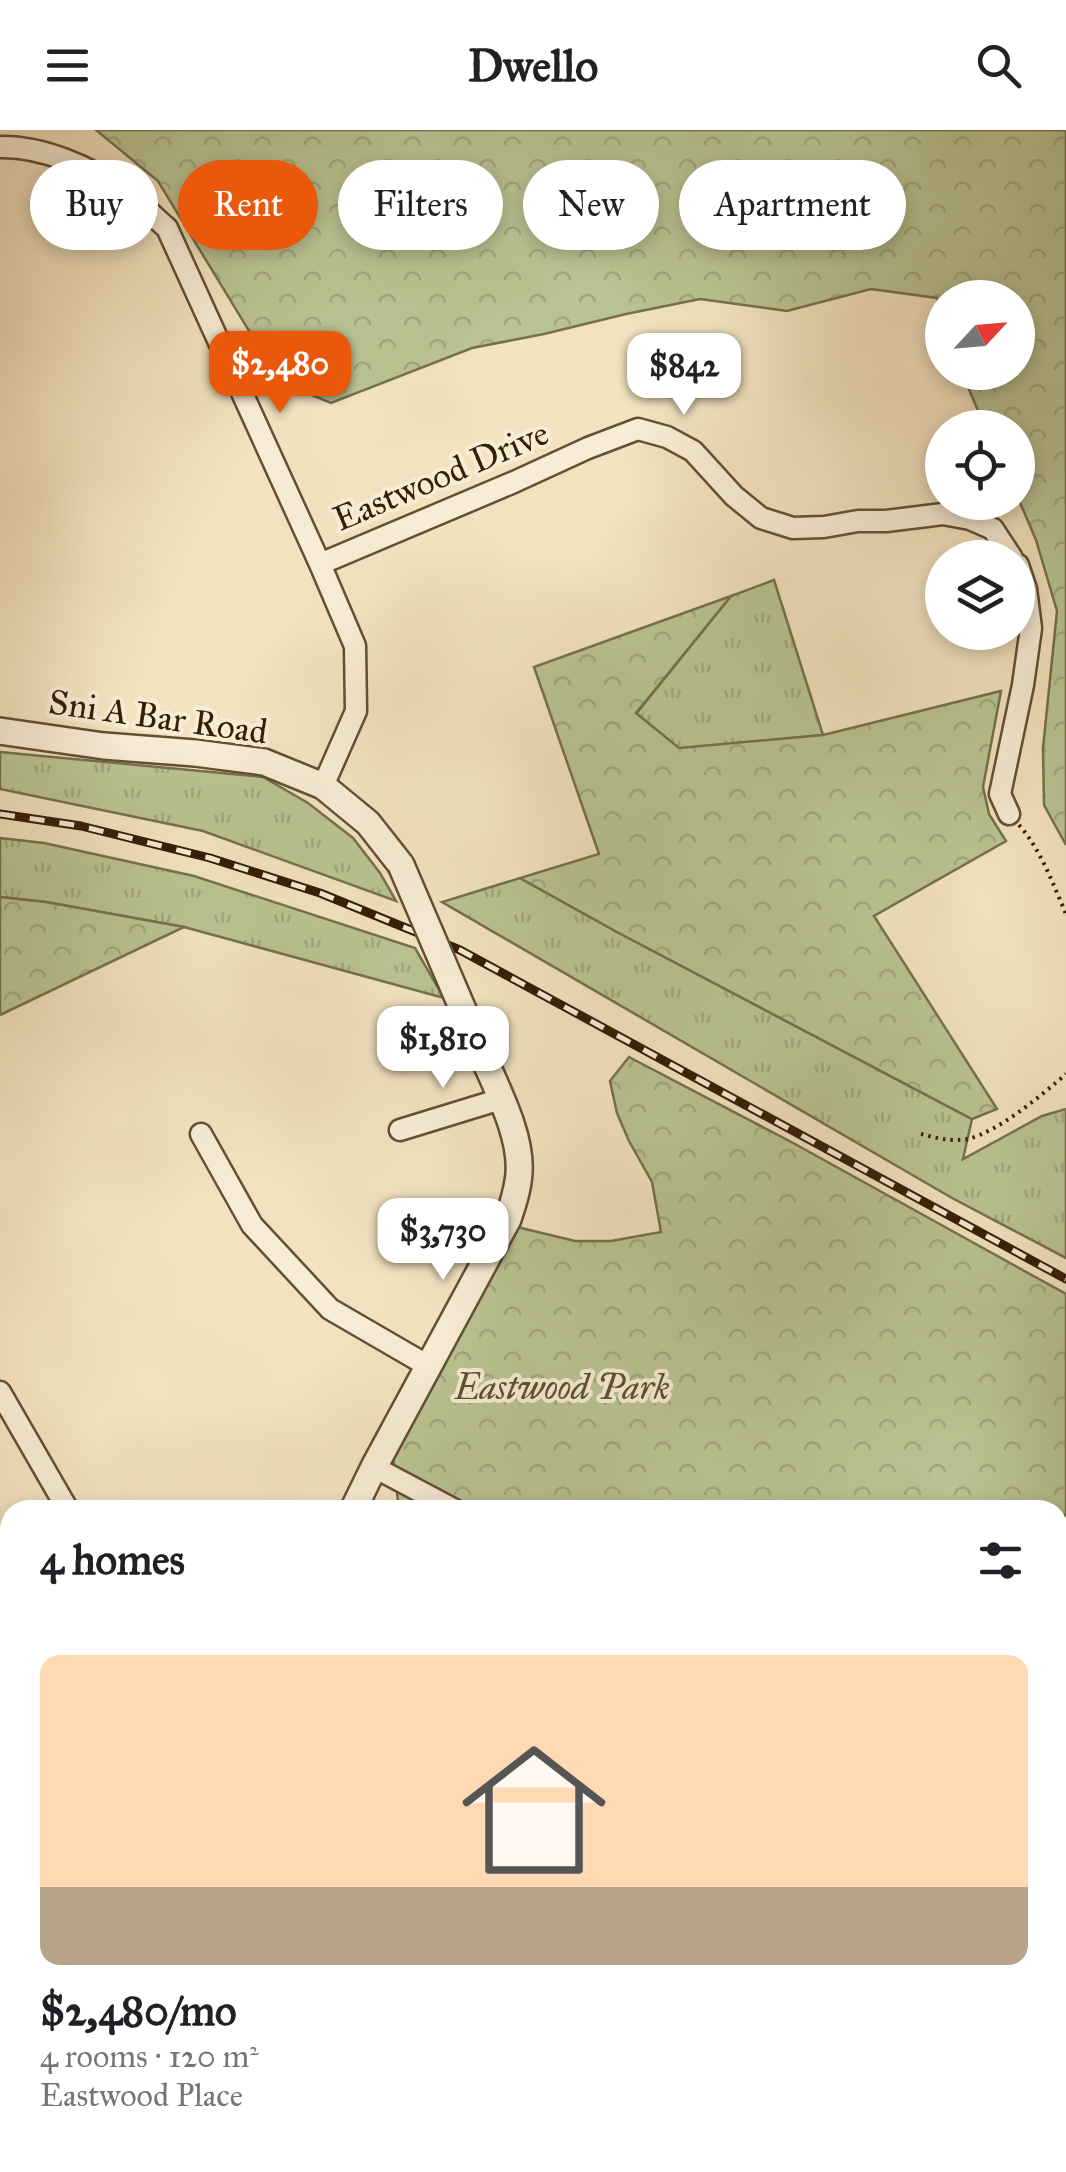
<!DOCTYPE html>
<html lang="en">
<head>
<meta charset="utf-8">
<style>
	body { margin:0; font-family:"IM FELL Great Primer",serif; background:#f2f2f2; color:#202124; height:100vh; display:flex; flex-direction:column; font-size:38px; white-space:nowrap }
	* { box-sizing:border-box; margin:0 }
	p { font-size:32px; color:#757577 }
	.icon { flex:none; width:55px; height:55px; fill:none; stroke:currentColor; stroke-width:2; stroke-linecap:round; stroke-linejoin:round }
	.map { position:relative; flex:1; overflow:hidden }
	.details { position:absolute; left:0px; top:1370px; width:1068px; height:672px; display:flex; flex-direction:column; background:#fff; border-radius:30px 30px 0 0; box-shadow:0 5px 15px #0003 }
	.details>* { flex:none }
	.guide { position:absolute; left:30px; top:30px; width:1008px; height:90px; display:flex; gap:20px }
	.needle { width:65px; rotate:64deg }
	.controls { position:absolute; left:925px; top:150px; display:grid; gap:20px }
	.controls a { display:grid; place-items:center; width:110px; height:110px; border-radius:50%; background:#fff; box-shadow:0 5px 15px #0003; font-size:50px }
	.price { position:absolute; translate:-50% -85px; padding:0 22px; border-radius:20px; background:#fff; color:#222; font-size:32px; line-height:65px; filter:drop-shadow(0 2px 5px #0008) }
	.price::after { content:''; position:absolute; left:50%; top:60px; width:30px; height:22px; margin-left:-15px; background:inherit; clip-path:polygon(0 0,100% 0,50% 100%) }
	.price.current { background:#ea580c; color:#fff }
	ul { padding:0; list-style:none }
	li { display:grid; align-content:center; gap:20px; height:530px; padding:0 40px }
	li span { display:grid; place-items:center; height:310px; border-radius:20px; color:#555 }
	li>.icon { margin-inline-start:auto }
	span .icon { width:180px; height:180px; fill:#fffc; stroke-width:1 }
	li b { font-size:42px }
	h2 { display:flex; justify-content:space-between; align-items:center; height:120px; padding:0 40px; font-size:42px }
	.tag { padding:0 35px; border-radius:45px; background:#fff; box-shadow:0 5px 15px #0003; font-size:35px; line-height:90px }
	.tag.current { background:#ea580c; color:#fff }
	header { display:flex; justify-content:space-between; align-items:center; height:130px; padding:0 40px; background:#fff; font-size:45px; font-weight:800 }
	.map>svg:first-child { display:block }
	.grass { fill:url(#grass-tufts); stroke:#76704c; stroke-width:2.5 }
	.forest { fill:url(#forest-crowns); stroke:#76704c; stroke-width:2.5 }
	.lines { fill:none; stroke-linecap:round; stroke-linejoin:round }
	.minor-casing { stroke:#644f33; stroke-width:25 }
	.tertiary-casing { stroke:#644f33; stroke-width:30 }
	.path { stroke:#341e04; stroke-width:4; stroke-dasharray:2.5 5; stroke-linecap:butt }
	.minor { stroke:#f7ecd5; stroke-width:20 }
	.tertiary { stroke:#f7ecd5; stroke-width:25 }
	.rail-casing { stroke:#341e04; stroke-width:9 }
	.rail { stroke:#f7ecd5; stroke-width:5; stroke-dasharray:15; stroke-linecap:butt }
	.tertiary-bridge-casing { stroke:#644f33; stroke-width:30; stroke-linecap:butt }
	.tertiary-bridge { stroke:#f7ecd5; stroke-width:25 }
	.labels { text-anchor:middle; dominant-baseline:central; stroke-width:8; stroke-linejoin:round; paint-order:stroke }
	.street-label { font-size:35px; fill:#341e04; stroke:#f7ecd5 }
	.park-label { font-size:35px; font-style:italic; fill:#5c502f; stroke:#f7ecd5 }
</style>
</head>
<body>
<header><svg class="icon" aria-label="menu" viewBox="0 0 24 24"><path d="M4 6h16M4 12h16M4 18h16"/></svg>Dwello<svg class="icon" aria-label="search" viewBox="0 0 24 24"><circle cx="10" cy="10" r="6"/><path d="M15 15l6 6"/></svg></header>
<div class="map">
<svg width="1066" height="2042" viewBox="0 0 1066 2042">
	<defs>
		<pattern id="grass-tufts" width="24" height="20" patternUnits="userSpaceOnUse" patternTransform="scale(2.5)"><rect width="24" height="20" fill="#b9c393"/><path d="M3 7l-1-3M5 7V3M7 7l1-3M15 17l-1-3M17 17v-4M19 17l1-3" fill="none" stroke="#a0a77d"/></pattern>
		<pattern id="forest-crowns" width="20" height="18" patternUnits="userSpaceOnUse" patternTransform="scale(2.5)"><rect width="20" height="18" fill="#b9c393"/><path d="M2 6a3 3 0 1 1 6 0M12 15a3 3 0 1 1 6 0" fill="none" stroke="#a0a77d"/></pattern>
	</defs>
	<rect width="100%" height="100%" fill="#f2e2bf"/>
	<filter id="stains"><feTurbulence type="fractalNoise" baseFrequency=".002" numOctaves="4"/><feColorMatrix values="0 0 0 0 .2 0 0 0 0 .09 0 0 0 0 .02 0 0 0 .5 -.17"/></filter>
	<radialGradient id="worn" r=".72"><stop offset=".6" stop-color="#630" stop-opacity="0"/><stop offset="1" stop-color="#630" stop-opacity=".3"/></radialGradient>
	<path class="grass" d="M774 450 823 605 679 619 636 584 731 466Z
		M0 622 263 647 308 673 353 708 380 743 396 771 203 701 0 659Z
		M0 708 44 713 194 746 415 818 444 868 184 797 46 772 0 767Z
		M520 748 617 802 972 989 963 1029 1042 986 1066 979V1128L952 1068 442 772Z"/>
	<path class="forest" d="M96 0H1066V715L1044 675 1043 618 1057 481 1036 410 1018 368V298L985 297 962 243 1018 242V168H942V184L937 168 871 159 787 181 700 169 626 184 544 204 472 218 331 273 280 252 158 51Z
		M731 466 636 583 679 618 823 605 1001 561 983 657 989 684 1006 711 874 786 997 979 972 989 617 802 520 748 599 724 534 537Z
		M0 767 46 772 184 797 0 885Z
		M629 927 795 1014 1066 1164V1384L1058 1393V1380H399L393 1326 517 1097 575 1111H611L661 1102 652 1052 629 1011 617 983 610 951Z
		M1066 1626V2042H884L881 2033 1058 2032V1629Z
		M721 2033H845L851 2042H714Z"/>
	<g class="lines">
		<defs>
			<path id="minor" d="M0 17C42 16 91 37 125 62 140 72 153 86 167 98L320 434 355 516 356 581 323 656
				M320 434 514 352 588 318 638 299 667 307 693 321 734 366 761 388 793 398 824 397 858 391H886L943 384 970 389 993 399 1012 428
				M1009 684 1000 664 1023 555 1031 498 1026 459 1018 435
				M400 1000 501 969
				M201 1004 252 1095 330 1179 430 1237
				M0 1262 68 1380
				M374 1337 455 1380
				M1058 1506 1066 1503
				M0 1539 10 1531
				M0 1871 10 1874"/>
			<path id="tertiary" d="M0 601 104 616 195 623 264 632 323 656 368 693 401 735
				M353 1380 374 1337 508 1089C513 1074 518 1059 519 1043 522 1003 494 954 479 917
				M520 2032 526 2042"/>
		</defs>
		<use href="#minor" class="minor-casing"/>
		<use href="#tertiary" class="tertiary-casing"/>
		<path class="path" d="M1019 695C1041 720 1053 754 1066 784
			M921 1004C936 1008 951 1012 967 1009 997 1003 1043 964 1066 944"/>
		<use href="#minor" class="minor"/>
		<use href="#tertiary" class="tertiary"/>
		<defs>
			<path id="rail" d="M0 684 81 696 210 728 320 763 460 820 1066 1149"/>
		</defs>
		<use href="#rail" class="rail-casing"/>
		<use href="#rail" class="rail"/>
		<defs>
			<path id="tertiary-bridge" d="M401 735 479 917"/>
		</defs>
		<use href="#tertiary-bridge" class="tertiary-bridge-casing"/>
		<use href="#tertiary-bridge" class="tertiary-bridge"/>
	</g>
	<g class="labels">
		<g class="street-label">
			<text transform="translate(441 346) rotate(-23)">Eastwood Drive</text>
			<text transform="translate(158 587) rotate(8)">Sni A Bar Road</text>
		</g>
		<g class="park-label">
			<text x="562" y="1257">Eastwood Park</text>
		</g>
	</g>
	<rect width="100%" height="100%" filter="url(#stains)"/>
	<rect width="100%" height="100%" fill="url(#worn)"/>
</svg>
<div class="controls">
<a><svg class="needle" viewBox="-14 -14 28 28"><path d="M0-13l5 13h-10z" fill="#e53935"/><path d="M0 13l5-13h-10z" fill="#757577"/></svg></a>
<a><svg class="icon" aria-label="locate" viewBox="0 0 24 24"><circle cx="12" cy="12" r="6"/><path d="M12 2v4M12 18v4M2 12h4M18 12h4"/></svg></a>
<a><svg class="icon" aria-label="layers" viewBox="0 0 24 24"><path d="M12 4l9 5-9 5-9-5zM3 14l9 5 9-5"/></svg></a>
</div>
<b class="price current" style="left:280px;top:286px">$2,480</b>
<b class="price" style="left:684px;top:288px">$842</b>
<b class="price" style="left:443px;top:961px">$1,810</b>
<b class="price" style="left:443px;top:1153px">$3,730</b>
<div class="guide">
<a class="tag">Buy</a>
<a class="tag current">Rent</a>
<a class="tag">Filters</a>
<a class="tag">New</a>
<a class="tag">Apartment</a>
</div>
<section class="details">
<h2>4 homes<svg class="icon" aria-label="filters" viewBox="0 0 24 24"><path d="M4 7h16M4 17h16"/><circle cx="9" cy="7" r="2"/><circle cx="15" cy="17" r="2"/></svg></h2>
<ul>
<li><span style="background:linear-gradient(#ffd9b3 75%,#b9a48a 0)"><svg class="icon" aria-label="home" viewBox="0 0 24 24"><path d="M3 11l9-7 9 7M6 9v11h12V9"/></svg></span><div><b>$2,480/mo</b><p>4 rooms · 120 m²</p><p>Eastwood Place</p></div></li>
</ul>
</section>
</div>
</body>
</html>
